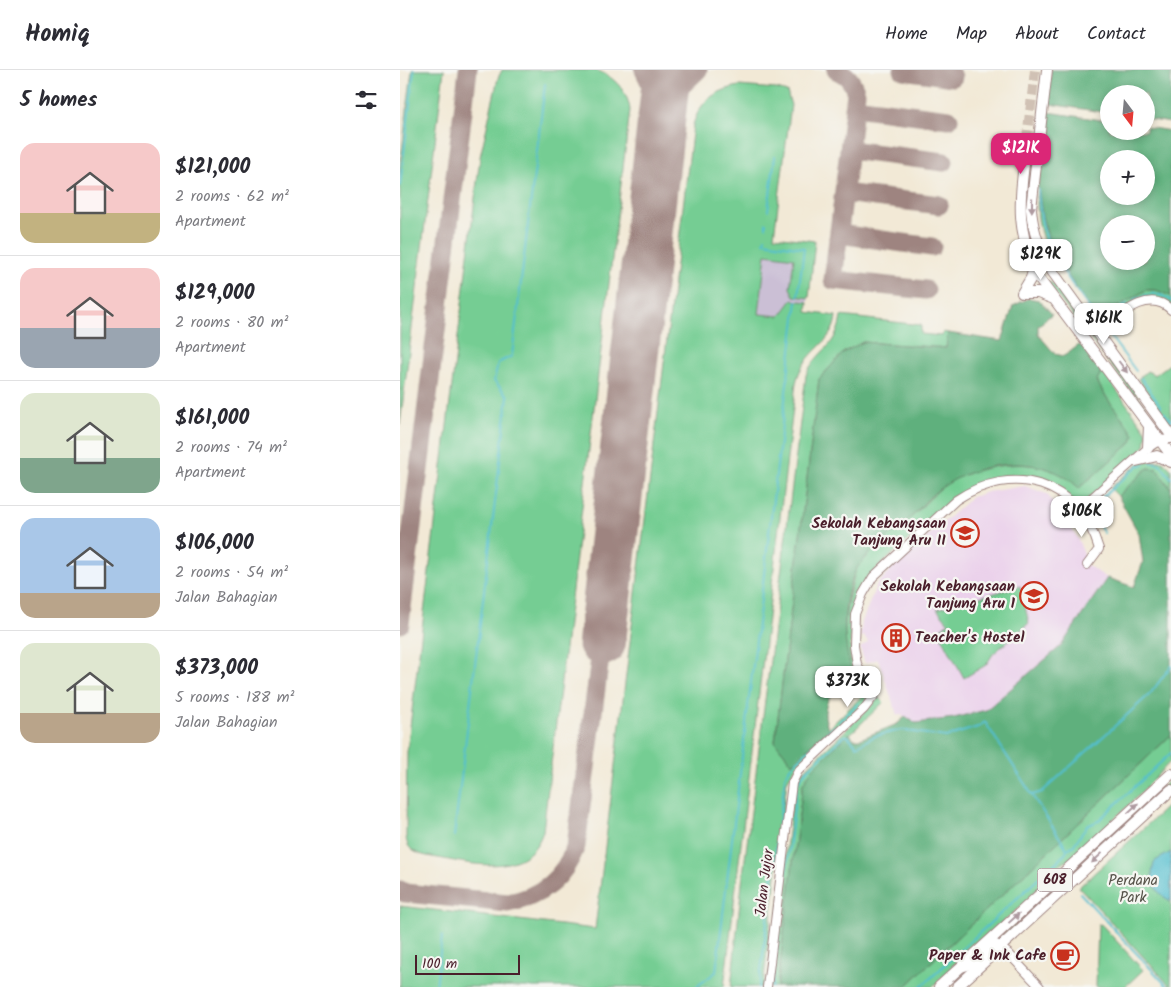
<!DOCTYPE html>
<html lang="en">
<head>
<meta charset="utf-8">
<style>
	body { margin:0; font-family:Kalam,sans-serif; background:#f7f7f7; color:#2b2b33; height:100vh; display:flex; flex-direction:column; font-size:19px; white-space:nowrap }
	* { box-sizing:border-box; margin:0 }
	p { font-size:16px; color:#7c7c81 }
	.icon { flex:none; width:28px; height:28px; fill:none; stroke:currentColor; stroke-width:2; stroke-linecap:round; stroke-linejoin:round }
	.map { position:relative; flex:1; overflow:hidden }
	.panel { display:flex; flex-direction:column; background:#fff; width:400px }
	.panel>* { flex:none }
	.needle { width:32px; rotate:164deg }
	.tools { position:absolute; left:700px; top:15px; display:grid; gap:10px }
	.tools a { display:grid; place-items:center; width:55px; height:55px; border-radius:50%; background:#fff; box-shadow:0 2px 8px #0003; font-size:25px }
	.scale { position:absolute; left:15px; bottom:12px; width:105px; box-sizing:border-box; padding-left:5px; border:2px solid #4a1f2b; border-top:0; font-size:14px; line-height:18px; white-space:nowrap; color:#4a1f2b; -webkit-text-stroke:4px #f6f6f2; paint-order:stroke }
	.price { position:absolute; translate:-50% -42px; padding:0 11px; border-radius:10px; background:#fff; color:#222; font-size:16px; line-height:32px; filter:drop-shadow(0 1px 2px #0008) }
	.price::after { content:''; position:absolute; left:50%; top:30px; width:15px; height:11px; margin-left:-8px; background:inherit; clip-path:polygon(0 0,100% 0,50% 100%) }
	.price.current { background:#db2777; color:#fff }
	ul { padding:0; list-style:none }
	li { display:flex; align-items:center; gap:15px; height:125px; padding:0 20px }
	li+li { border-top:1px solid #e1e1e2 }
	li span { display:grid; place-items:center; flex:none; width:140px; height:100px; border-radius:15px; color:#555 }
	li>.icon { margin-inline-start:auto }
	span .icon { width:60px; height:60px; fill:#fffc; stroke-width:1 }
	li b { font-size:21px }
	h2 { display:flex; justify-content:space-between; align-items:center; height:60px; padding:0 20px; font-size:21px }
	header { display:flex; align-items:center; gap:30px; box-sizing:border-box; height:70px; padding:0 25px; background:#fff; border-bottom:1px solid #e1e1e2 }
	header strong { font-size:24px }
	nav { display:flex; gap:28px; margin-inline-start:auto; font-size:18px }
	main { display:flex; flex:1; min-height:0 }
	.map>svg:first-child { display:block }
	.built { fill:#ebd1eb }
	.industrial { fill:#cbbfd5 }
	.green { fill:#74cd93; stroke:#5f765f }
	.forest { fill:#5fb07d; stroke:#546854; fill-rule:evenodd }
	.water { fill:#54bfcf; stroke:#4f6f7d }
	.lines { fill:none; stroke-linecap:round; stroke-linejoin:round }
	.stream { stroke:#54bfcf; stroke-width:2 }
	.taxiway { stroke:#9e8480; stroke-width:19 }
	.runway { stroke:#9e8480; stroke-width:48 }
	.major-tunnel { stroke:#d0c1b4; stroke-width:10; stroke-dasharray:10 5; stroke-linecap:butt }
	.minor-casing { stroke:#9e8480; stroke-width:10 }
	.major-casing { stroke:#9e8480; stroke-width:12 }
	.minor { stroke:#fff; stroke-width:8 }
	.major { stroke:#fff; stroke-width:10 }
	.oneway { fill:#ae9aa0 }
	.labels { text-anchor:middle; dominant-baseline:central; stroke-width:4.5; stroke-linejoin:round; paint-order:stroke }
	.shield { fill:#f6f6f2; stroke:#7e6067; stroke-width:1 }
	.shield-label { font-size:14px; font-weight:bold; fill:#4a1f2b }
	.poi-label { font-size:15px; font-weight:bold; fill:#4a1f2b; stroke:#f6f6f2; text-anchor:end }
	.park-label { font-size:15px; fill:#57534a; stroke:#f6f6f2 }
	.street-label { font-size:15px; fill:#4a1f2b; stroke:#f6f6f2 }
</style>
</head>
<body>
<header>
<strong>Homiq</strong>
<nav><a>Home</a><a>Map</a><a>About</a><a>Contact</a></nav>
</header>
<main>
<section class="panel">
<h2>5 homes<svg class="icon" aria-label="filters" viewBox="0 0 24 24"><path d="M4 7h16M4 17h16"/><circle cx="9" cy="7" r="2"/><circle cx="15" cy="17" r="2"/></svg></h2>
<ul>
<li><span style="background:linear-gradient(#f6c9c9 70%,#c2b280 0)"><svg class="icon" aria-label="home" viewBox="0 0 24 24"><path d="M3 11l9-7 9 7M6 9v11h12V9"/></svg></span><div><b>$121,000</b><p>2 rooms · 62 m²</p><p>Apartment</p></div></li>
<li><span style="background:linear-gradient(#f6c9c9 60%,#9aa5b1 0)"><svg class="icon" aria-label="home" viewBox="0 0 24 24"><path d="M3 11l9-7 9 7M6 9v11h12V9"/></svg></span><div><b>$129,000</b><p>2 rooms · 80 m²</p><p>Apartment</p></div></li>
<li><span style="background:linear-gradient(#dfe7d0 65%,#7fa58c 0)"><svg class="icon" aria-label="home" viewBox="0 0 24 24"><path d="M3 11l9-7 9 7M6 9v11h12V9"/></svg></span><div><b>$161,000</b><p>2 rooms · 74 m²</p><p>Apartment</p></div></li>
<li><span style="background:linear-gradient(#a9c7e8 75%,#b9a48a 0)"><svg class="icon" aria-label="home" viewBox="0 0 24 24"><path d="M3 11l9-7 9 7M6 9v11h12V9"/></svg></span><div><b>$106,000</b><p>2 rooms · 54 m²</p><p>Jalan Bahagian</p></div></li>
<li><span style="background:linear-gradient(#dfe7d0 70%,#b9a48a 0)"><svg class="icon" aria-label="home" viewBox="0 0 24 24"><path d="M3 11l9-7 9 7M6 9v11h12V9"/></svg></span><div><b>$373,000</b><p>5 rooms · 188 m²</p><p>Jalan Bahagian</p></div></li>
</ul>
</section>
<div class="map">
<svg width="771" height="917" viewBox="0 0 771 917">
	<rect width="100%" height="100%" fill="#f6f6f2"/>
	<filter id="ink" filterUnits="userSpaceOnUse"><feTurbulence type="fractalNoise" baseFrequency=".02" numOctaves="2"/><feDisplacementMap in="SourceGraphic" scale="10" xChannelSelector="R" yChannelSelector="G"/><feConvolveMatrix kernelMatrix="1 2 1 2 8 2 1 2 1" color-interpolation-filters="sRGB"/></filter>
	<filter id="wash" filterUnits="userSpaceOnUse"><feTurbulence type="fractalNoise" baseFrequency=".0096" numOctaves="4" result="noise"/><feDisplacementMap in="SourceGraphic" scale="20" xChannelSelector="R" yChannelSelector="G"/><feGaussianBlur stdDeviation="1.12" result="paint"/><feColorMatrix in="noise" values="0 0 0 0 0 0 0 0 0 0 0 0 0 0 0 0 0 1.4 0 .05"/><feComposite in="paint" operator="in"/></filter>
	<g filter="url(#wash)">
		<rect width="100%" height="100%" fill="#f2e9d6"/>
		<path class="built" d="M625 416 647 424 677 467 686 489 684 493 707 508 661 576 586 640 554 648 516 653 501 644 497 645 478 589 465 593 460 578 468 572 464 566 460 568 462 552 476 516 492 498 572 427 587 422Z"/>
		<path class="industrial" d="M366 184 394 187 390 218 394 226 409 228 408 232 392 230 380 246 359 244Z"/>
		<path class="green" d="M12 0H44L0 355V97Z
			M102 0H195C213 5 228 21 230 40L143 761C130 805 79 796 44 789 34 787 18 786 11 779 7 775 6 770 6 765L7 681 80 87 98 8Z
			M339 16 377 19 387 22 391 35 374 166 415 171 409 228 394 226 390 218 394 188 366 184 359 244 380 246 392 230 408 232 407 242 436 246C434 275 403 280 396 313L324 917H0V836L195 859 293 55C300 31 314 21 339 16Z
			M638 114 645 159 664 199 657 197C639 170 635 146 638 114Z
			M646 211 654 214 731 316 763 363Z
			M746 220H756L771 226V237C747 217 723 241 702 254L697 249Z
			M441 246 521 255V264L542 266 543 262 548 263 546 278 463 272 444 282 419 309 375 672 392 693 463 625C463 614 456 612 452 603 441 577 444 543 451 517 453 511 454 503 457 498 464 487 498 459 509 449 521 439 530 427 542 417 571 395 637 384 668 408 672 411 675 415 679 418L732 372 734 365C724 348 703 327 697 310L702 300 747 362 745 376 684 432H675C636 399 595 400 553 428L467 508 456 529 450 559 451 588 454 600 465 614 466 631 395 699 387 711 363 917H331L342 813 406 305C417 279 437 279 441 246Z
			M771 293V357L738 309 747 301 755 305Z
			M741 391H763L771 399V419L757 399 748 398 718 426 710 418Z
			M620 516 629 553 593 584 586 595 564 608 538 560 549 553 537 539Z
			M478 626 484 632 411 701 403 714 377 917H369L394 714 398 706 474 633Z
			M771 665V691L728 736 674 786 656 798 624 833 532 917H505Z
			M771 709V715L601 872 598 869Z
			M771 733V917L679 817Z
			M701 854 743 900 725 917H696L698 855Z"/>
		<path class="forest" d="M651 0H771V53L746 49V24H709V43L649 34 647 33Z
			M648 42 709 51V61H746V57L771 61V226L756 220H746L697 249 669 207 650 174 642 146 638 114ZM709 89H746V126H709ZM709 154H746V191H709Z
			M629 228 639 230 652 244 638 256V264L655 284 664 286 679 275 685 277 702 300 697 310C702 326 724 348 734 365L732 372 679 418C644 383 583 390 544 416 529 425 519 441 506 452 495 461 461 489 456 500 441 531 442 572 453 605 434 615 417 637 429 659L392 693 375 672 419 309 444 282 463 272 546 278 548 263 602 271 613 236Z
			M748 398 757 399 771 419V665L505 917H377L403 714 411 701 449 663 454 669H460L497 654 505 647 516 653 554 648 586 640 661 576 707 508 734 517 743 492 739 464 718 426Z"/>
		<path class="water" d="M771 782V831C754 823 748 808 755 791Z"/>
		<g class="lines">
			<path class="stream" d="M0 116 14 0
				M638 119C639 133 640 148 644 161 655 195 680 225 700 253L727 234
				M368 140 375 86
				M366 157V153
				M365 168 364 172 404 178 398 226
				M734 230C747 223 758 221 771 231
				M707 262 736 301
				M741 308 761 337
				M764 342 771 351
				M751 392 760 394 771 408
				M693 447 688 441 689 439 740 394 742 396 745 393
				M697 452 704 463
				M439 652 459 633
				M54 766 108 326 94 311 98 293 112 286 145 14
				M667 779 673 776 687 756 698 751 771 683
				M680 823 768 917
				M36 917 42 866
				M296 917 316 902 397 231
				M359 917 385 707 390 698 435 656
				M372 917 397 714 405 702 444 666H448L457 676 475 666 501 660 546 667 578 657 585 652 632 725 642 722 750 624 771 596
				M521 917 665 784 667 779 632 725"/>
			<path class="taxiway" d="M244 0 260 33 261 48
				M436 0C448 5 452 11 456 23L433 210 526 220
				M503 0 553 7
				M454 37 549 49
				M261 48 274 23 298 0
				M449 80 544 92
				M444 123 539 135
				M439 164 532 177
				M0 554 68 0
				M0 820 5 823 108 833C141 827 164 808 176 776L202 572"/>
			<path class="runway" d="M202 572 267 0"/>
		</g>
	</g>
	<g filter="url(#ink)">
		<g class="lines">
			<path class="major-tunnel" d="M625 85 635 0"/>
			<defs>
				<path id="minor" d="M697 262C717 248 748 216 771 240
					M678 440 748 378 760 370 771 369
					M561 898 571 895 596 874 609 884 640 917
					M367 917 392 713 398 701 464 639 474 626 457 594 454 575 455 544 463 524 473 507 556 430C613 392 679 411 699 479L687 495"/>
				<path id="major" d="M647 0 631 139C633 163 640 180 652 201L771 365
					M625 85C619 136 616 161 639 209L771 385
					M622 223H638L654 229
					M622 223 631 208 634 197
					M748 378 749 356
					M736 391 757 386 771 392
					M539 917 771 704
					M557 917 771 720"/>
			</defs>
			<use href="#minor" class="minor-casing"/>
			<use href="#major" class="major-casing"/>
			<use href="#minor" class="minor"/>
			<use href="#major" class="major"/>
		</g>
		<defs><path id="oneway-solid" d="M-6-.8H1V-3.2L6.5 0L1 3.2V.8H-6Z" transform="scale(1.25)"/></defs>
		<g class="oneway">
			<use href="#oneway-solid" transform="translate(632 135) rotate(91)"/>
			<use href="#oneway-solid" transform="translate(723 297) rotate(53)"/>
			<use href="#oneway-solid" transform="translate(733 738) rotate(-43)"/>
			<use href="#oneway-solid" transform="translate(697 788) rotate(137)"/>
			<use href="#oneway-solid" transform="translate(614 848) rotate(-43)"/>
		</g>
	</g>
	<defs>
		<symbol id="school-ring" viewBox="-11 -11 22 22"><circle r="9.5" fill="#f6f6f2" stroke="#c8321e" stroke-width="1.5"/><path d="M0-5L7-2L0 1L-7-2ZM-4 1L0 2.5L4 1V4Q0 6-4 4Z" fill="#c8321e"/></symbol>
		<symbol id="building-ring" viewBox="-11 -11 22 22"><circle r="9.5" fill="#f6f6f2" stroke="#c8321e" stroke-width="1.5"/><path d="M-4-6H4V6H1V3H-1V6H-4ZM-2.5-4.3h1.7v1.8h-1.7ZM.8-4.3h1.7v1.8H.8ZM-2.5-1h1.7V.8h-1.7ZM.8-1h1.7V.8H.8Z" fill="#c8321e"/></symbol>
		<symbol id="cafe-ring" viewBox="-11 -11 22 22"><circle r="9.5" fill="#f6f6f2" stroke="#c8321e" stroke-width="1.5"/><path d="M-5.5-4.5H6V0H3Q3 3.5 0 3.5H-2.5Q-5.5 3.5-5.5 0ZM3-3.2v2h1.7v-2ZM-6 4.5H4V6H-6Z" fill="#c8321e"/></symbol>
	</defs>
	<g fill-rule="evenodd">
		<use href="#school-ring" x="549" y="447" width="32" height="32"/>
		<use href="#school-ring" x="618" y="510" width="32" height="32"/>
		<use href="#building-ring" x="480" y="552" width="32" height="32"/>
		<use href="#cafe-ring" x="649" y="870" width="32" height="32"/>
	</g>
	<g class="labels">
		<rect class="shield" x="637.5" y="798.5" width="35" height="23" rx="4"/>
		<g class="shield-label">
			<text x="655" y="810">608</text>
		</g>
		<g class="poi-label">
			<text x="546" y="454">Sekolah Kebangsaan<tspan x="546" dy="17">Tanjung Aru II</tspan></text>
			<text x="615" y="517">Sekolah Kebangsaan<tspan x="615" dy="17">Tanjung Aru 1</tspan></text>
			<text x="515" y="568" text-anchor="start">Teacher's Hostel</text>
			<text x="646" y="886">Paper &amp; Ink Cafe</text>
		</g>
		<g class="park-label">
			<text x="733" y="811">Perdana<tspan x="733" dy="17">Park</tspan></text>
		</g>
		<g class="street-label">
			<text transform="translate(365 813) rotate(-83)">Jalan Jujor</text>
		</g>
	</g>
</svg>
<div class="tools">
<a><svg class="needle" viewBox="-14 -14 28 28"><path d="M0-13l5 13h-10z" fill="#e53935"/><path d="M0 13l5-13h-10z" fill="#7c7c81"/></svg></a>
<a>+</a>
<a>−</a>
</div>
<div class="scale">100 m</div>
<b class="price current" style="left:621px;top:105px">$121K</b>
<b class="price" style="left:641px;top:211px">$129K</b>
<b class="price" style="left:704px;top:275px">$161K</b>
<b class="price" style="left:682px;top:468px">$106K</b>
<b class="price" style="left:448px;top:638px">$373K</b>
</div>
</main>
</body>
</html>
